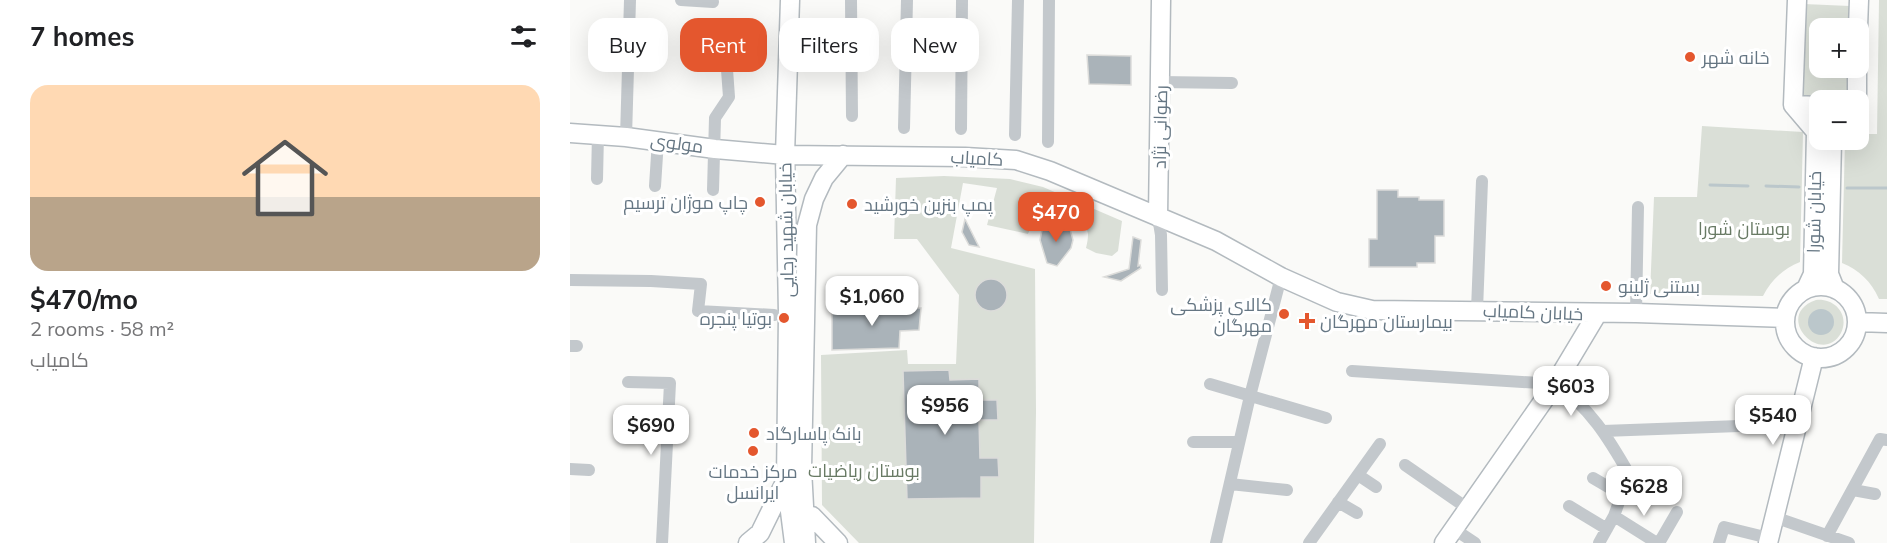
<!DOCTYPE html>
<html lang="en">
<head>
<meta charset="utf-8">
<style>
	body { margin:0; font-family:Mulish,Cairo,sans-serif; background:#f6f6f6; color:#202124; height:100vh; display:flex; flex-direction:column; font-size:22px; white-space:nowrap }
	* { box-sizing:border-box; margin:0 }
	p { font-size:20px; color:#757577 }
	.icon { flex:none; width:33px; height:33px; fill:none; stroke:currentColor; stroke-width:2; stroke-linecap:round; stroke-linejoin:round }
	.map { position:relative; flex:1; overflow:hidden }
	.panel { display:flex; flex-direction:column; background:#fff; width:570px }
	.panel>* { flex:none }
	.hud { position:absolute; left:18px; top:18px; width:570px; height:54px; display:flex; gap:12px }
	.buttons { position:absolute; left:1239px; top:18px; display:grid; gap:12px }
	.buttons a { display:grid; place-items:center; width:60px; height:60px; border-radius:12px; background:#fff; box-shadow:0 6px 24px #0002; font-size:30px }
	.price { position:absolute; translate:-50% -51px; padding:0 14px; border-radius:12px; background:#fff; color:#222; font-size:20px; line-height:39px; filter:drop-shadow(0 2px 3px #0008) }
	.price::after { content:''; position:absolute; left:50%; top:36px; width:18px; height:14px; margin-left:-9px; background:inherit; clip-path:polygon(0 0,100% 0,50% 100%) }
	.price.current { background:#e4572e; color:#fff }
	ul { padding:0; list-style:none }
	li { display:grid; align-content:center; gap:12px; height:318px; padding:0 30px }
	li+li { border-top:2px solid #e0e0e0 }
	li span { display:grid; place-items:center; height:186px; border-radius:18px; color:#555 }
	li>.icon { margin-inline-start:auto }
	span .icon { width:108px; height:108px; fill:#fffc; stroke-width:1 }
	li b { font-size:26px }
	h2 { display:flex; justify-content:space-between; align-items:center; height:72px; padding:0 30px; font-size:26px }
	.chip { padding:0 21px; border-radius:18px; background:#fff; box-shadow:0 6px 24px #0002; font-size:21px; line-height:54px }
	.chip.current { background:#e4572e; color:#fff }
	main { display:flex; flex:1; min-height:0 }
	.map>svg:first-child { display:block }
	.green { fill:#dadfd7; fill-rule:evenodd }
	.water { fill:#bbc7cb }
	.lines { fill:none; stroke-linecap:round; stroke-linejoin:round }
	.stream { stroke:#bbc7cb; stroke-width:3 }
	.building { fill:#aab3b9; stroke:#dcdcda; stroke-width:1.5 }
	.secondary-casing { stroke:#b3babf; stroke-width:21 }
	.street { stroke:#c3c8cc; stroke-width:12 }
	.secondary { stroke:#fff; stroke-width:18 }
	.poi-dot { fill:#e4572e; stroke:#fff; stroke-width:2 }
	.labels { text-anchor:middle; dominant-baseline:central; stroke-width:6; stroke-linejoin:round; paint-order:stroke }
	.poi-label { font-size:18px; fill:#657683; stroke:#fff; text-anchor:start }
	.street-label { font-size:18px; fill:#657683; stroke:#fff }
	.park-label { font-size:18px; fill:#687a64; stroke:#fff }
</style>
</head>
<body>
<main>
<section class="panel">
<h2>7 homes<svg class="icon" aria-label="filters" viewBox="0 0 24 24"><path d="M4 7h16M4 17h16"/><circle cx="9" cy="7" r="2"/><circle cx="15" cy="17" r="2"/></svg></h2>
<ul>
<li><span style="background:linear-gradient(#ffd9b3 60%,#b9a48a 0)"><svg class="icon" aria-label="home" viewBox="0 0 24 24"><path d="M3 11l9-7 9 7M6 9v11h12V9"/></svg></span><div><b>$470/mo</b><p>2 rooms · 58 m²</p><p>کامیاب</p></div></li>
</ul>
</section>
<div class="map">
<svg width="1317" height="543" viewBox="0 0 1317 543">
	<rect width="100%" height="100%" fill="#fafaf8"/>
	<path class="green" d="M1309 0H1317V299H1309C1301 281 1289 270 1272 263L1275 140H1288L1289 134H1307Z
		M1234 4 1280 6V28H1250L1249 42 1248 43 1250 68H1279L1278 98 1232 97Z
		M1132 126 1233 132 1230 262C1213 269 1201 280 1193 296L1080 294 1084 197H1127Z
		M374 176 440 179 473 187 552 221 548 251 542 256 526 253 516 248C517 244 518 239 518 234 515 212 488 202 470 215 464 219 461 227 458 234L417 225 427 188 393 183 381 248 465 269 466 412 464 543H289L252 505 251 355 337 350 338 364H386L389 295 347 239H324L326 178ZM379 370 380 380 408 379 409 400 427 420H409L410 458H428L429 477H411V497L337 499 333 371Z
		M1246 300C1264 298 1280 314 1271 333 1251 368 1202 315 1246 300Z"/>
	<path class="water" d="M1238 322a13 13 0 1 1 26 0a13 13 0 1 1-26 0Z"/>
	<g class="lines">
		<path class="stream" d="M1140 185 1178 186
			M1196 186 1229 187
			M1277 188H1317"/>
	</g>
	<path class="building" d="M517 55 561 56V85L519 84Z
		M807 190H828V197H849V200H874V236H865V263H847V267H799V239H807Z
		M395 219 409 247 399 245 392 232Z
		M488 223 493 224 500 229 503 240 501 248 487 266 477 263 470 240 472 230 476 226Z
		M563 237 571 240 568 266 570 265 571 268 551 281 534 277 559 269Z
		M405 295a16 16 0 1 1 32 0a16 16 0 1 1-32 0Z
		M262 308H351L349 330 330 331 329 348 262 350Z
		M379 370 380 380 409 379V400H427L428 420H409L410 458H428L429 477H411V498L337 499 333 371Z"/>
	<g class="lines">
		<defs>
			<path id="secondary" d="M220 0 215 155 218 314 216 480 224 543
				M1227 0 1223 105 1250 106
				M1288 28 1289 0
				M1287 100V68
				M1223 105 1246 132 1243 274 1236 289
				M0 133 56 137 145 149 215 155 395 157 446 160 480 171 646 241 711 277 767 302 802 310 1066 313 1215 318
				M1262 140 1259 274 1265 289
				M588 217 591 0
				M1215 322a36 36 0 1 1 72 0a36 36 0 1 1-72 0Z
				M1287 322 1317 323
				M242 516 268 543
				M178 543 190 533 216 480
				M236 543 232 469 237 225 244 199 254 178 273 155
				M874 543 985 384 1027 314
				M1198 543 1244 357"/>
		</defs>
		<use href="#secondary" class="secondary-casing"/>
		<path class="street" d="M111 0 143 2
			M281 0 282 116
			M590 82 662 83
			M334 128 337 0
			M391 129 392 0
			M445 135 448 0
			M56 137 60 0
			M478 142 479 0
			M27 179 28 134
			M85 186 88 140
			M143 190 145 118 159 97 156 56
			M588 217 591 235 592 290
			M0 280 81 281 131 284 128 311 204 315
			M907 310 912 181
			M1066 313 1068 207
			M0 346H7
			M782 371 985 384C1019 406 1039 439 1059 474L1044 516 1029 543
			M58 382 100 383 92 543
			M640 384 756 418
			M1033 431 1227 424
			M623 442H669
			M835 465 897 508
			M0 469 19 470
			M788 475 806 487
			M1023 478 1052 495
			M660 484 717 490
			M1283 490 1305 494
			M768 502 787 513
			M999 506 1037 529
			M1044 516 1087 543
			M1204 517 1279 543
			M884 529 905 543
			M1257 536 1310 439 1317 440
			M646 543 680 396 711 277
			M739 543 810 444
			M1089 543 1107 512
			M1149 543 1154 527 1199 538"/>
		<use href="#secondary" class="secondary"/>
	</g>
	<g class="poi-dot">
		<circle cx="1120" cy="57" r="6"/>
		<circle cx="190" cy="202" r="6"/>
		<circle cx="282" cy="204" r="6"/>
		<circle cx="1036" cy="286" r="6"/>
		<circle cx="714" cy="314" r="6"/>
		<circle cx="214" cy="318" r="6"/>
		<path d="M734 312h6v6h6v6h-6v6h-6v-6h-6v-6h6z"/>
		<circle cx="184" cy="433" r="6"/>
		<circle cx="183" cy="451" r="6"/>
	</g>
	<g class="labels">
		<g class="poi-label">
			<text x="1132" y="57">خانه شهر</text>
			<text x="178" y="202" text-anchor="end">چاپ موژان ترسیم</text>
			<text x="294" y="204">پمپ بنزین خورشید</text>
			<text x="1048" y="286">بستنی ژلینو</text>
			<text x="702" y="304" text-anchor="end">کالای پزشکی<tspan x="702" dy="21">مهرگان</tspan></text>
			<text x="202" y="318" text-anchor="end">بوتیا پنجره</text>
			<text x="750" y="321">بیمارستان مهرگان</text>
			<text x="196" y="433">بانک پاسارگاد</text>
			<text x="183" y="471" text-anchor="middle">مرکز خدمات<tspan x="183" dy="21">ایرانسل</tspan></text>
		</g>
		<g class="street-label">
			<text transform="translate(590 127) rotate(-89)">رضوانی نژاد</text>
			<text transform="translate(107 143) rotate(8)">مولوی</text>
			<text transform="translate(407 158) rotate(3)">کامیاب</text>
			<text transform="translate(1244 212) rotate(-89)">خیابان شورا</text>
			<text transform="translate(216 230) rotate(-91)">خیابان شهید رجایی</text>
			<text transform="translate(963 312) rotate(2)">خیابان کامیاب</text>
		</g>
		<g class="park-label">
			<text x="1174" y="228">بوستان شورا</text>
			<text x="294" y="470">بوستان ریاضیات</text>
		</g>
	</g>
</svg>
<div class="buttons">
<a>+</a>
<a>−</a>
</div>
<b class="price current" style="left:486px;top:243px">$470</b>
<b class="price" style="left:302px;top:327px">$1,060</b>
<b class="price" style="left:1001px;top:417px">$603</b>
<b class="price" style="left:375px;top:436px">$956</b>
<b class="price" style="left:1203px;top:446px">$540</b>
<b class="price" style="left:81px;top:456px">$690</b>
<b class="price" style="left:1074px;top:517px">$628</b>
<div class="hud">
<a class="chip">Buy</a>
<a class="chip current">Rent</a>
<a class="chip">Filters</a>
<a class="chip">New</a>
</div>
</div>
</main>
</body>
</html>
